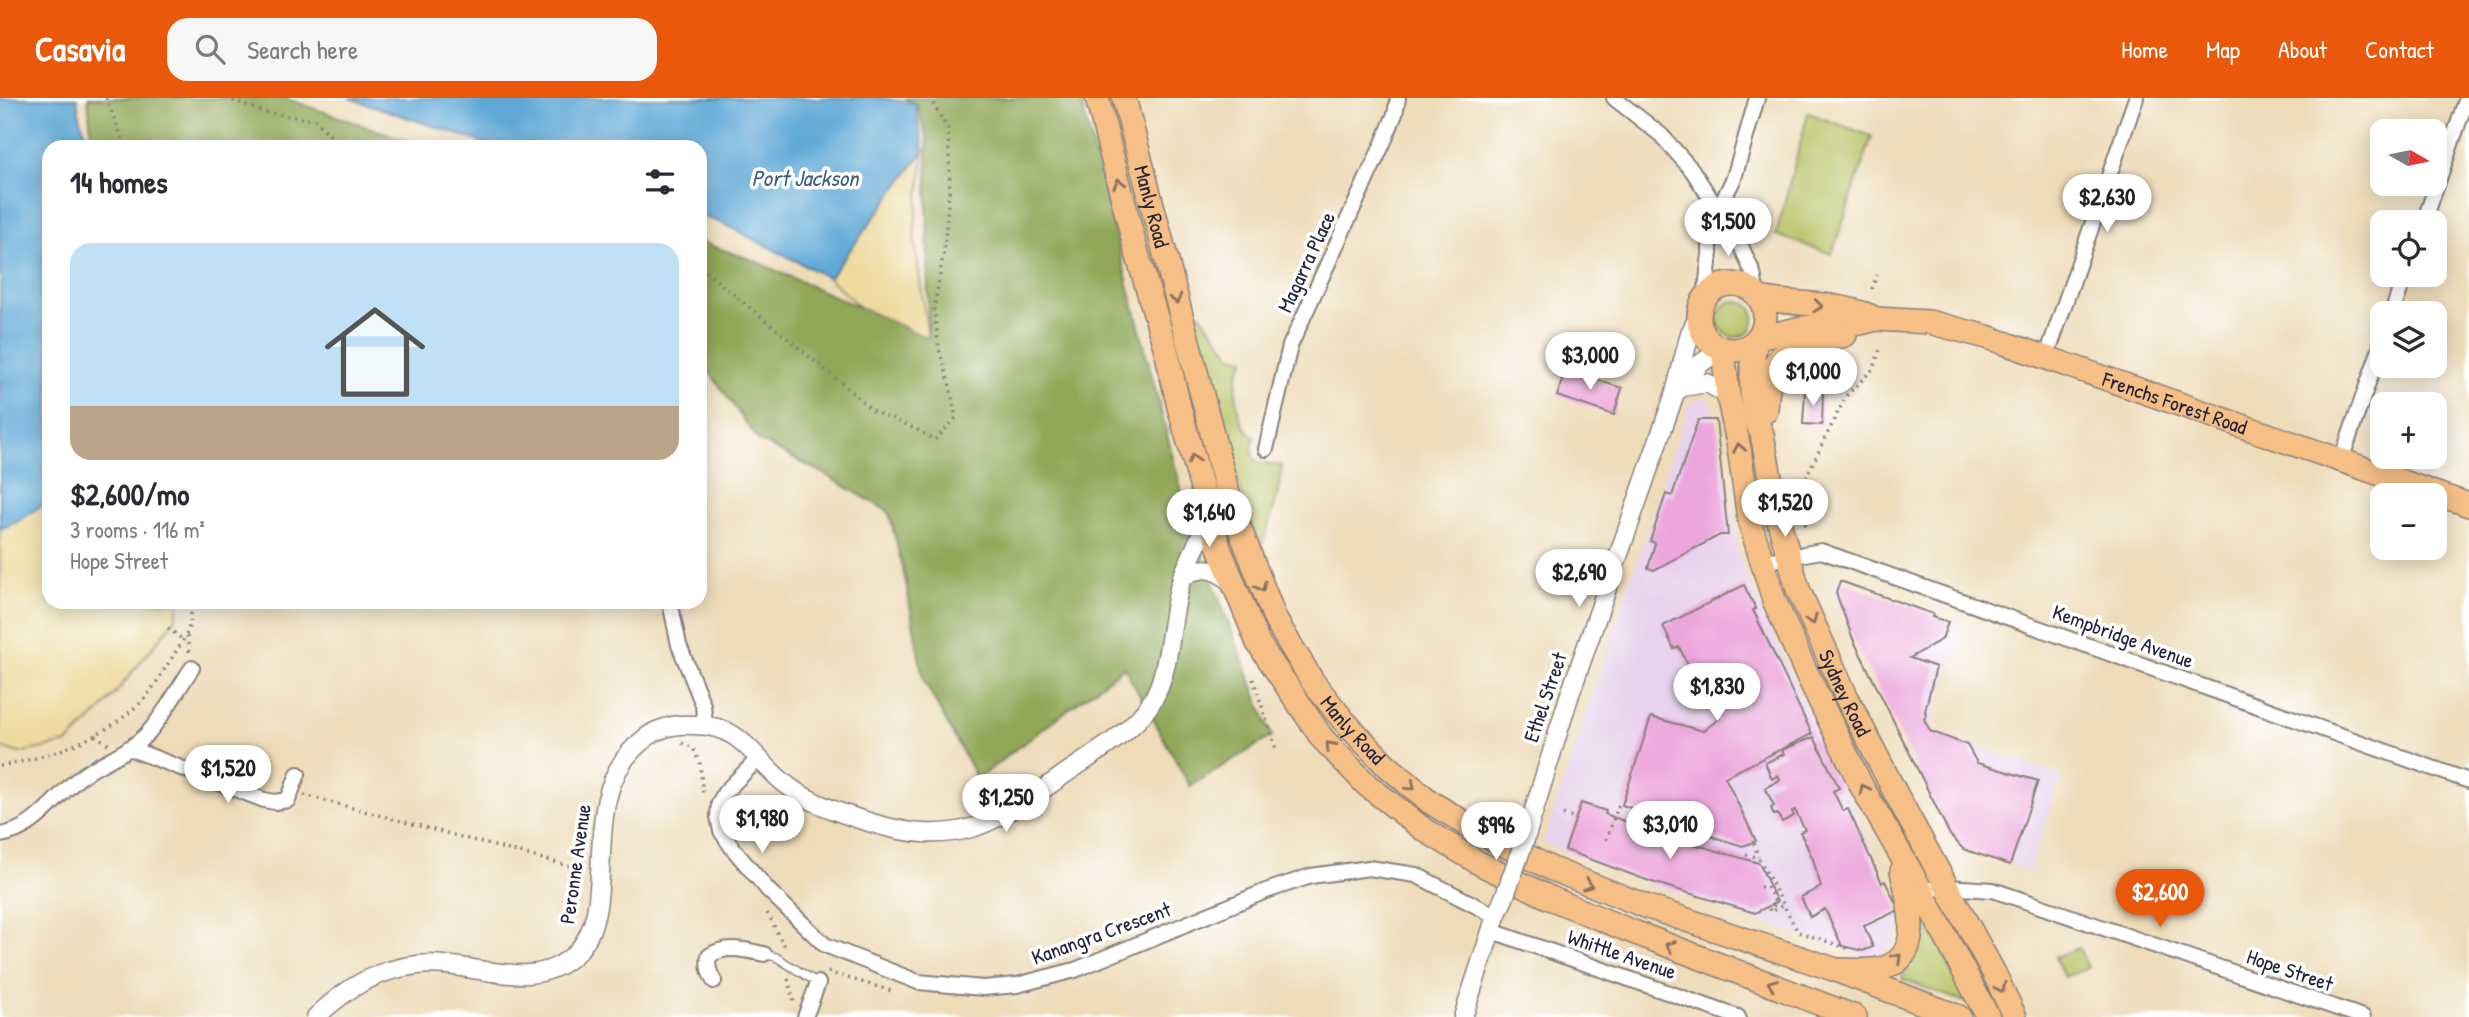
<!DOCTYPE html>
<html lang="en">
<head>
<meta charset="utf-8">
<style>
	body { margin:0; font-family:"Patrick Hand",sans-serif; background:#f7f7f7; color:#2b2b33; height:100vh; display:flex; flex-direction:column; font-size:26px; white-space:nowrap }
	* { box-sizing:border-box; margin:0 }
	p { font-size:23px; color:#7c7c81 }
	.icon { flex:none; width:38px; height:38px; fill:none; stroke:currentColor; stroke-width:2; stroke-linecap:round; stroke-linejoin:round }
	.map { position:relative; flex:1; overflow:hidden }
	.panel { position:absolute; left:42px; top:42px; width:665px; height:469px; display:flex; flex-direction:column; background:#fff; border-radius:21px; box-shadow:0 4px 18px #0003 }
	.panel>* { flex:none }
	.needle { width:46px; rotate:99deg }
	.tools { position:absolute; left:2370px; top:21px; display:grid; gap:14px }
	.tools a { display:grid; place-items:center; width:77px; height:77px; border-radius:14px; background:#fff; box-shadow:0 4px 18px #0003; font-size:35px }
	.price { position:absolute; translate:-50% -60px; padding:0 16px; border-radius:24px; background:#fff; color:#222; font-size:23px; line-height:46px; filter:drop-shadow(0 2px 4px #0008) }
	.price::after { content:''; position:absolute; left:50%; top:42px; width:21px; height:16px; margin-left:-10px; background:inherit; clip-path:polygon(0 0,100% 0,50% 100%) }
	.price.on { background:#ea580c; color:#fff }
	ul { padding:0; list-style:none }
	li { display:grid; align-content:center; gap:14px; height:371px; padding:0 28px }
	li span { display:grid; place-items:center; height:217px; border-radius:21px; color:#555 }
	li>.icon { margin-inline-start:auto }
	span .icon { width:126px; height:126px; fill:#fffc; stroke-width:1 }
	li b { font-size:30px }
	h2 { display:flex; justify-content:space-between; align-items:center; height:84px; padding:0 28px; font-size:30px }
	header { display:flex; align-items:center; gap:42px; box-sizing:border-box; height:98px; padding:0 35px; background:#ea580c; color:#fff }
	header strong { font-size:33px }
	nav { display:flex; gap:38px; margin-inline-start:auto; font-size:24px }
	.search { width:490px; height:63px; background:#f7f7f7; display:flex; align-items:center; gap:18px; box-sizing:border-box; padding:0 24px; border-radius:21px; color:#7c7c81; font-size:26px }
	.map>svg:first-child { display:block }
	.built { fill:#e9d2ed }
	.green { fill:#b5c162; stroke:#6c724e; stroke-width:2 }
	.forest { fill:#90a758; stroke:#59644a; stroke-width:2 }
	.sand { fill:#eeda9e; stroke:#887e6c; stroke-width:2 }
	.water { fill:#5fa8d6; stroke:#406588; stroke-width:2 }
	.building { fill:#eca6dc }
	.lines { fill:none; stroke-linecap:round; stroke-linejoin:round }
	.service-casing { stroke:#887f7a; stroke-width:10 }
	.minor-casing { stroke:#887f7a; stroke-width:18 }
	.tertiary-casing { stroke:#887f7a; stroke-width:21 }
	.primary-casing { stroke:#887f7a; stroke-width:26 }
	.trunk-casing { stroke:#887f7a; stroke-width:26 }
	.path { stroke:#887f7a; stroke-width:3.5; stroke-dasharray:2 5; stroke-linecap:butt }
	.service { stroke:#fff; stroke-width:7 }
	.minor { stroke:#fff; stroke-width:14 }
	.tertiary { stroke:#fff; stroke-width:18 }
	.primary { stroke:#f5bf86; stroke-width:23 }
	.trunk { stroke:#f5bf86; stroke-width:23 }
	.tertiary-bridge-casing { stroke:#887f7a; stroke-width:21; stroke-linecap:butt }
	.tertiary-bridge { stroke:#fff; stroke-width:18 }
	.oneway { stroke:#8c7060 }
	.labels { text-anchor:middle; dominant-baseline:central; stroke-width:7; stroke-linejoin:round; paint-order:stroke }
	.street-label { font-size:21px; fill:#22223b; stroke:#fff }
	.water-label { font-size:23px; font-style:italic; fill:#3d5e81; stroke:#fff }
</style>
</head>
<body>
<header>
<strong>Casavia</strong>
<div class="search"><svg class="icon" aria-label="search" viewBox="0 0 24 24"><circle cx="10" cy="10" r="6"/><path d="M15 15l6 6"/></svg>Search here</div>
<nav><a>Home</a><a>Map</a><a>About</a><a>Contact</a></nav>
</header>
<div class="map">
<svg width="2469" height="919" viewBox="0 0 2469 919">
	<rect width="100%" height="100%" fill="#fff"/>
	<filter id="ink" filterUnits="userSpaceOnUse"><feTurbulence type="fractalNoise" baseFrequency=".0143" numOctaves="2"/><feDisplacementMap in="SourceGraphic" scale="14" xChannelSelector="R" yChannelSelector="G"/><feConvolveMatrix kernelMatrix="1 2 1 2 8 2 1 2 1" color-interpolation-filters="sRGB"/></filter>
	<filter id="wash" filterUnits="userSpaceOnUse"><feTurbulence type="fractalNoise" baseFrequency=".00686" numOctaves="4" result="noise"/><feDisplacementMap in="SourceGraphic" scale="28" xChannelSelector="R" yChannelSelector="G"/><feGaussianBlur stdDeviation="1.57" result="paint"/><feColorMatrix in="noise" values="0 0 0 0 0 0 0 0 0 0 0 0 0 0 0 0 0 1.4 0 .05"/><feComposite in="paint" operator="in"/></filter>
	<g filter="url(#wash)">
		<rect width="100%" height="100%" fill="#eedcb9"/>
		<path class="built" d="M1704 298 1714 310 1741 467 1858 721 1901 821 1894 846 1874 862 1618 775 1543 745 1689 306Z
			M1838 484 1964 529 1929 631 2061 678 2029 773 1963 751 1950 737 1853 541 1831 489Z"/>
		<path class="green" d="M1808 15 1872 38 1832 156 1776 137Z
			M1718 221a18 18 0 1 1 36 0a18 18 0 1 1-36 0Z
			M1200 216 1232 258 1245 261C1243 266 1239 271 1238 276 1234 295 1236 328 1254 338 1249 371 1256 362 1282 368L1277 399 1262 447 1249 424 1194 217Z
			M1923 818 1967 901V905L1902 881C1902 871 1914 861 1918 852 1923 840 1923 830 1923 818Z
			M2079 850 2088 870 2064 879 2055 859Z"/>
		<path class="forest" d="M88 0H284L426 49H92Z
			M904 0H1080L1189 422 1272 638 1190 688 1124 569 977 681 923 581 906 484 889 414 817 372 759 343 700 261V144L750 161 928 240 927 40 917 6Z"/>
		<path class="sand" d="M924 53 914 138 928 240 859 209 829 180Z
			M49 228V504H179L175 522 103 610 67 645 19 655 0 649V265Z"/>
		<path class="water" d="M0 0H77L80 21 91 49H49V403L15 425 0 431Z
			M349 0H879L915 5 924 53 829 180 722 125 700 118V49H496Z"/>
		<g id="blocks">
			<path class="building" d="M1565 272 1622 290 1614 317 1557 298Z
				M1805 293 1823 294 1822 327 1803 326Z
				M1698 322H1716L1728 437H1720L1654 472 1648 470 1655 445 1650 443 1666 396 1672 398Z
				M1840 483 1933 516 1932 519 1948 524 1942 541 1910 560 1936 569 1925 613 1926 617 1924 621 1930 633 1967 647 1977 665 2038 683 2010 767 1963 751 1950 737 1853 541 1836 495Z
				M1744 487 1756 511 1753 512 1812 636 1725 679 1756 743 1743 748 1697 734 1692 737 1688 731 1622 707 1651 619 1703 633 1719 621 1707 597 1704 598 1679 549 1674 551 1663 528Z
				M1814 639 1839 690 1833 693 1843 713 1848 711 1882 785 1885 783 1899 812 1864 828 1873 849 1863 853 1842 848 1825 811 1810 819 1801 799 1821 789 1813 761 1800 734 1805 732 1795 712 1792 713 1794 718 1782 724 1777 716 1774 717 1771 710 1774 708 1765 690 1780 682 1778 677 1772 681 1765 665 1784 656 1782 652Z
				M1581 705 1606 713 1605 716 1659 736 1759 765 1777 804 1755 815 1652 784 1565 752Z"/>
		</g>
	</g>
	<g filter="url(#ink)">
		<use href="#blocks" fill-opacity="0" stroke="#887f7a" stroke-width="2"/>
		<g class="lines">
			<defs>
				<path id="service" d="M764 856 776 859 818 885"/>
				<path id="minor" d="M1614 0 1661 37 1692 72 1718 112 1732 128 1753 175 1757 198
					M2424 124 2467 0
					M1705 200 1710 156V129L1734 80 1757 0
					M2392 215 2405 177
					M2046 260 2136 0
					M1266 351 1290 248 1384 43 1395 16 1398 0
					M2341 362 2382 245
					M1762 464 1821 453 2469 683
					M670 504 679 547 703 607 705 627
					M129 650 264 702 275 704 288 702 298 676
					M759 660 725 694 719 705 718 719 721 733 733 751 768 792 825 847 918 884 983 890 1017 887 1075 872 1266 793 1311 778 1369 770 1416 777 1496 818
					M0 737C38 732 57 694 86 675 106 662 129 654 146 637 164 618 177 592 192 570
					M1921 792 1947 789 1993 792 2363 919
					M1492 833 1738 919
					M714 883C709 874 707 868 709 858 726 846 745 852 764 856
					M805 919 818 885"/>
				<path id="tertiary" d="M1682 289 1707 285 1728 297
					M1680 291 1700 266 1721 251
					M1182 479C1201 467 1214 469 1230 483
					M1525 741 1569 599 1675 295 1690 235 1700 216
					M316 919C345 891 377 871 418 867 470 861 531 898 575 856 623 810 576 707 635 649 643 642 651 634 662 631 672 627 683 626 694 627 744 627 753 662 788 688 816 710 888 733 923 735 940 736 958 734 975 729 1006 719 1047 688 1075 669 1106 648 1145 626 1159 589 1171 557 1171 520 1180 487 1187 461 1204 441 1206 414
					M1463 919 1496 818 1504 800"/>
				<g id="primary">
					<circle cx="1732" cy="219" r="33"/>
					<path d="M1759 200C1795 207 1837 204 1870 218"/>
					<path id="s1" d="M1758 240 1802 230 1861 225 1876 221 1929 224 1987 239 2469 407"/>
					<path id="s2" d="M1756 243C1750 270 1749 312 1762 336L1777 417 1798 491 1846 598 1896 696 1994 875 2015 919"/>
					<path d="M1723 251 1728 297 1739 350 1749 421 1774 502 1805 572 1862 689 1921 792 1988 919"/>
					<path d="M1766 313C1769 246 1787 252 1845 237"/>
					<path d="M1840 872C1854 872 1870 874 1884 870 1926 857 1908 803 1902 773"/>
				</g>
				<g id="trunk">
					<path d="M1097 0 1136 152 1166 252 1179 309 1219 450 1258 545 1322 640 1367 687 1423 731 1479 765 1550 800 1623 830 1855 919"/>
					<path id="s3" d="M1124 0 1232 411 1276 523 1313 584 1343 622 1384 665 1430 704 1483 736 1552 771 1648 809 1833 871 1959 919"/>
				</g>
			</defs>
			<use href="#service" class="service-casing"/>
			<use href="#minor" class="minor-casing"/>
			<use href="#tertiary" class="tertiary-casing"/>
			<use href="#primary" class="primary-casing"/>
			<use href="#trunk" class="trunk-casing"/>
			<path class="path" d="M106 0 126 49
				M226 0 264 14 315 22 342 49
				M700 169 844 287 873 313 916 331 935 342 956 320 950 288 939 251 934 211 944 152 950 83 948 32 930 0
				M1872 191 1877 177
				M1801 420 1805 426 1810 419 1805 381 1846 298 1874 270 1880 251
				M168 530 183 542
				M187 538 189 554
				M1253 581 1276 651
				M95 637 108 646
				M682 645 693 650 700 666 703 698
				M0 668C49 659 100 642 138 607 151 596 160 577 170 563 184 540 194 532 190 504
				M304 697 569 768 582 777
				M1563 716 1576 721
				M1606 742 1620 703
				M1754 745 1758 759
				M1746 757 1758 759 1798 834 1850 851
				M1760 789H1767L1775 804 1776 806 1769 810 1770 814 1784 807
				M767 815C775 827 777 839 787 850
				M828 874 895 894
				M788 881 794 904"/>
			<use href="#service" class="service"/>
			<use href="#minor" class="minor"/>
			<use href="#tertiary" class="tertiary"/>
			<use href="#primary" class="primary"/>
			<use href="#trunk" class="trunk"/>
			<defs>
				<path id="tertiary-bridge" d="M1504 800 1525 741"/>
			</defs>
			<use href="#tertiary-bridge" class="tertiary-bridge-casing"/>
			<use href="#tertiary-bridge" class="tertiary-bridge"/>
		</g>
		<defs><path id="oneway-chevron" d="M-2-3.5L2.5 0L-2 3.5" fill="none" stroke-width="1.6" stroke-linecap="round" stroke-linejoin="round" transform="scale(1.75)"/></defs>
		<g class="oneway">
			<use href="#oneway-chevron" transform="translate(1119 85) rotate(-104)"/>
			<use href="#oneway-chevron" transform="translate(1176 201) rotate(75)"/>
			<use href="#oneway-chevron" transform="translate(1818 208) rotate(6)"/>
			<use href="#oneway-chevron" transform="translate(1739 350) rotate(-100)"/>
			<use href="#oneway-chevron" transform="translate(1193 361) rotate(-105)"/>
			<use href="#oneway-chevron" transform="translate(1261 489) rotate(67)"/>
			<use href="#oneway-chevron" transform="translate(1812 522) rotate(66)"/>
			<use href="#oneway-chevron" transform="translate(1330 648) rotate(-132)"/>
			<use href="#oneway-chevron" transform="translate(1411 688) rotate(40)"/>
			<use href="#oneway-chevron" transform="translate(1864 691) rotate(-118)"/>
			<use href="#oneway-chevron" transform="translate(1588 787) rotate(22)"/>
			<use href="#oneway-chevron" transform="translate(1670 848) rotate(-159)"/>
			<use href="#oneway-chevron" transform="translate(1897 860) rotate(-44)"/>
			<use href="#oneway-chevron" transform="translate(1772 886) rotate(-158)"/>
			<use href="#oneway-chevron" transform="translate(2001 890) rotate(64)"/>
		</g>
	</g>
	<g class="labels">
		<g class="street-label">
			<text stroke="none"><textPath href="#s3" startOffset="112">Manly Road</textPath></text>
			<text transform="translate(1306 164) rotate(-65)">Magarra Place</text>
			<text stroke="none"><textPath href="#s1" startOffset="432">Frenchs Forest Road</textPath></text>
			<text transform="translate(2123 538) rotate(20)">Kempbridge Avenue</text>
			<text stroke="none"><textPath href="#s2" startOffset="368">Sydney Road</textPath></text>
			<text transform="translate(1545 599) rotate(-71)">Ethel Street</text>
			<text stroke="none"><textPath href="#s3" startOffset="679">Manly Road</textPath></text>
			<text transform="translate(575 766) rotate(-82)">Peronne Avenue</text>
			<text transform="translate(1101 835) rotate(-20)">Kanangra Crescent</text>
			<text transform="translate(1622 856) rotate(19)">Whittle Avenue</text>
			<text transform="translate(2290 872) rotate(19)">Hope Street</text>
		</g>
		<g class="water-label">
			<text x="805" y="79">Port Jackson</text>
		</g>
	</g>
</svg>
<div class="tools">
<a><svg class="needle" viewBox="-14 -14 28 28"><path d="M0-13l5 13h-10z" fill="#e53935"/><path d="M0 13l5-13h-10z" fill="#7c7c81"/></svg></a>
<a><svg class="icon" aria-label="locate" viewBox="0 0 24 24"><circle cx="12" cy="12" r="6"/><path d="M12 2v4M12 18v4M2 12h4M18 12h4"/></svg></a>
<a><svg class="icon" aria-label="layers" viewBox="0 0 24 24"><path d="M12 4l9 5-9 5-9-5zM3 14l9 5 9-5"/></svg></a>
<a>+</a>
<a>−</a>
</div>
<b class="price" style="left:2107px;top:136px">$2,630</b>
<b class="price" style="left:1728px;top:160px">$1,500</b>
<b class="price" style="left:1590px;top:294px">$3,000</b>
<b class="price" style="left:1813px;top:310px">$1,000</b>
<b class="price" style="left:1785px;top:441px">$1,520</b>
<b class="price" style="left:1209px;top:451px">$1,640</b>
<b class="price" style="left:1579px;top:511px">$2,690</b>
<b class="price" style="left:1717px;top:625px">$1,830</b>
<b class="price" style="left:228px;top:707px">$1,520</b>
<b class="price" style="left:1006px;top:736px">$1,250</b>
<b class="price" style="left:762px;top:757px">$1,980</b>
<b class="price" style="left:1670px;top:763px">$3,010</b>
<b class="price" style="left:1496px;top:764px">$996</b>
<b class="price on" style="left:2160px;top:831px">$2,600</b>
<section class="panel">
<h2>14 homes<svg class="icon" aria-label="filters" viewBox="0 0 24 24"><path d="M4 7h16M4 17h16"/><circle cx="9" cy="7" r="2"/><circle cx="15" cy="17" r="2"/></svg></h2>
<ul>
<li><span style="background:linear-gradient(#bfe0f5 75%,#b9a48a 0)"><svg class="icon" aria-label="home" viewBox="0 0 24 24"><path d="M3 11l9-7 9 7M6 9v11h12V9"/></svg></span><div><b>$2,600/mo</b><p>3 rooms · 116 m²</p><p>Hope Street</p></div></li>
</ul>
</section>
</div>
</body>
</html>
